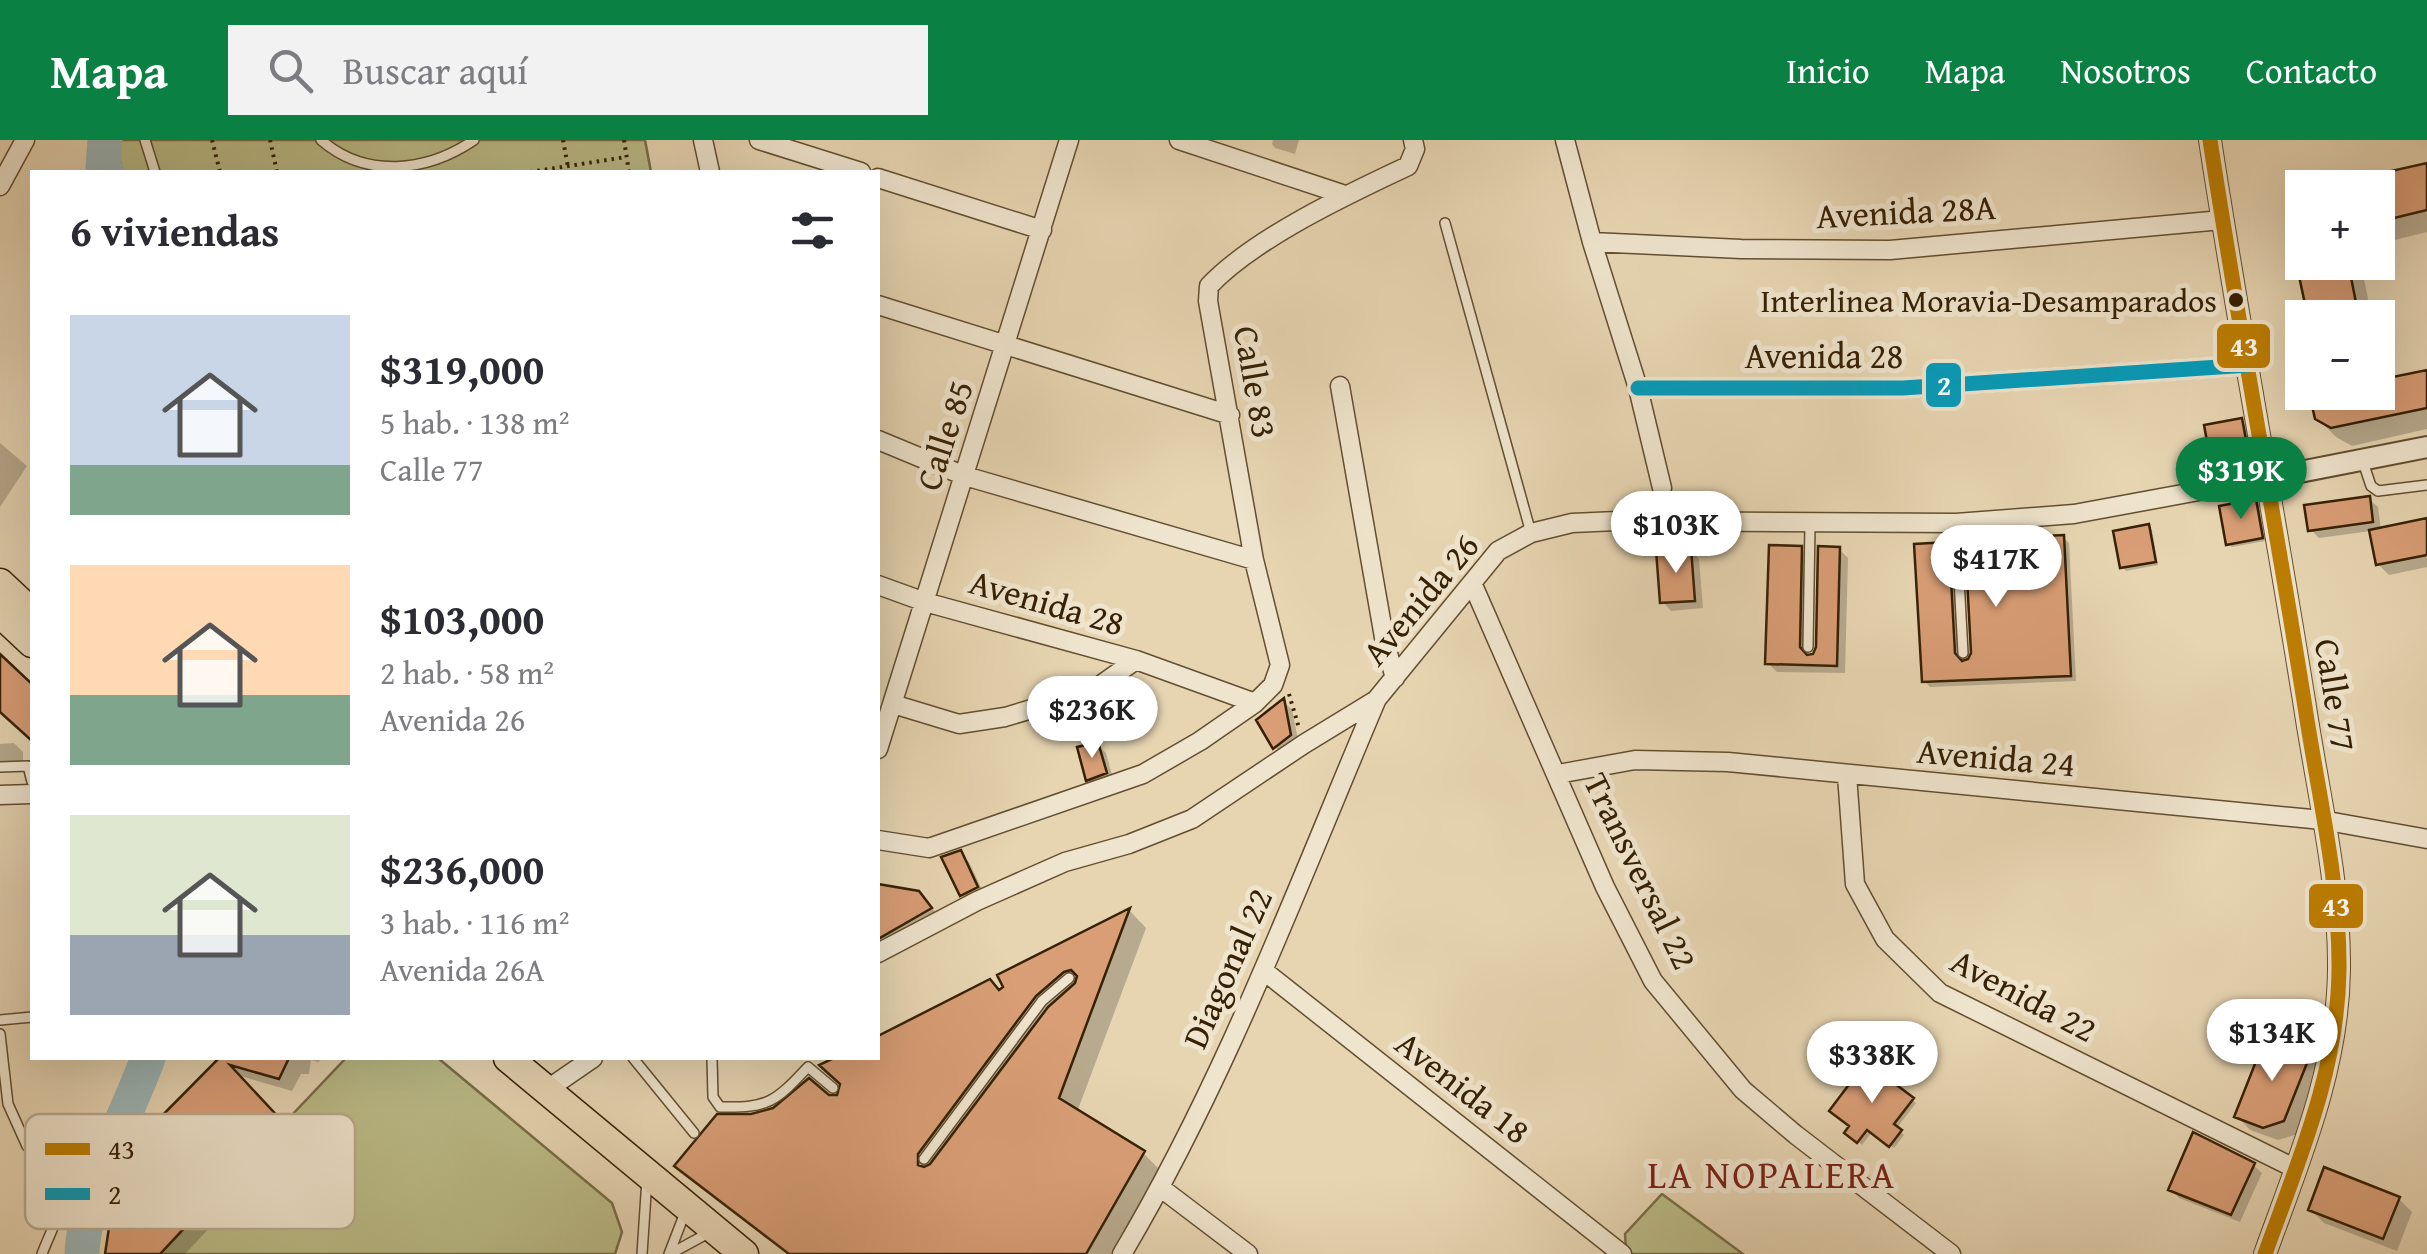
<!DOCTYPE html>
<html lang="es">
<head>
<meta charset="utf-8">
<style>
	body { margin:0; font-family:"Gentium Book Plus",serif; background:#f2f2f3; color:#2b2b33; height:100vh; display:flex; flex-direction:column; font-size:38px; white-space:nowrap }
	* { box-sizing:border-box; margin:0 }
	p { font-size:32px; color:#7c7c81 }
	.icon { flex:none; width:55px; height:55px; fill:none; stroke:currentColor; stroke-width:2; stroke-linecap:round; stroke-linejoin:round }
	.map { position:relative; flex:1; overflow:hidden }
	.details { position:absolute; left:30px; top:30px; width:850px; height:890px; display:flex; flex-direction:column; background:#fff; border-radius:0px; box-shadow:0 10px 40px #0002 }
	.details>* { flex:none }
	.controls { position:absolute; left:2285px; top:30px; display:grid; gap:20px }
	.controls a { display:grid; place-items:center; width:110px; height:110px; border-radius:0px; background:#fff; box-shadow:0 10px 40px #0002; font-size:50px }
	.price { position:absolute; translate:-50% -85px; padding:0 22px; border-radius:35px; background:#fff; color:#222; font-size:32px; line-height:65px; filter:drop-shadow(0 2px 5px #0008) }
	.price::after { content:''; position:absolute; left:50%; top:60px; width:30px; height:22px; margin-left:-15px; background:inherit; clip-path:polygon(0 0,100% 0,50% 100%) }
	.price.selected { background:#0b8043; color:#fff }
	ul { padding:0; list-style:none }
	li { display:flex; align-items:center; gap:30px; height:250px; padding:0 40px }
	li span { display:grid; place-items:center; flex:none; width:280px; height:200px; border-radius:0px; color:#555 }
	li>.icon { margin-inline-start:auto }
	span .icon { width:120px; height:120px; fill:#fffc; stroke-width:1 }
	li b { font-size:42px }
	h2 { display:flex; justify-content:space-between; align-items:center; height:120px; padding:0 40px; font-size:42px }
	header { display:flex; align-items:center; gap:60px; box-sizing:border-box; height:140px; padding:0 50px; background:#0b8043; color:#fff }
	header strong { font-size:48px }
	nav { display:flex; gap:55px; margin-inline-start:auto; font-size:35px }
	.search { width:700px; height:90px; background:#f2f2f3; display:flex; align-items:center; gap:25px; box-sizing:border-box; padding:0 35px; border-radius:0px; color:#7c7c81; font-size:38px }
	.map>svg:first-child { display:block }
	.green { fill:#bbbc88; stroke:#786e46; stroke-width:2.5 }
	.shadow { fill:#0003 }
	.lines { fill:none; stroke-linecap:round; stroke-linejoin:round }
	.river { stroke:#9bb6b7; stroke-width:35 }
	.building { fill:#d99e76; stroke:#362105; stroke-width:2.5; fill-rule:evenodd }
	.service-casing { stroke:#624e30; stroke-width:12 }
	.minor-casing { stroke:#624e30; stroke-width:21 }
	.tertiary-casing { stroke:#624e30; stroke-width:24 }
	.trunk-casing { stroke:#362105; stroke-width:31 }
	.path { stroke:#362105; stroke-width:4; stroke-dasharray:2.5 5; stroke-linecap:butt }
	.service { stroke:#efe4cd; stroke-width:9 }
	.minor { stroke:#efe4cd; stroke-width:18 }
	.tertiary { stroke:#efe4cd; stroke-width:20 }
	.trunk { stroke:#e7d5b2; stroke-width:28 }
	.bus-1-casing { stroke:#efe4cd; stroke-width:22 }
	.bus-2-casing { stroke:#efe4cd; stroke-width:22 }
	.bus-1 { stroke:#bd7e02; stroke-width:15 }
	.bus-2 { stroke:#059bba; stroke-width:15 }
	.bus-dot { fill:#362105; stroke:#efe4cd; stroke-width:4 }
	.labels { text-anchor:middle; dominant-baseline:central; stroke-width:10; stroke-linejoin:round; paint-order:stroke }
	.bus-label { font-size:32px; fill:#362105; stroke:#efe4cd; text-anchor:end }
	.street-label { font-size:35px; fill:#362105; stroke:#efe4cd }
	.neighbourhood-label { font-size:38px; letter-spacing:2.5px; fill:#7a1f14; stroke:#efe4cd }
	.key { fill:#efe4cd; stroke:#b8aa91; stroke-width:2.5 }
	.key-label { font-size:28px; fill:#362105 }
	.line-badge { stroke:#efe4cd; stroke-width:4 }
	.badge-label { font-size:28px; text-anchor:middle; font-weight:bold; fill:#fff }
</style>
</head>
<body>
<header>
<strong>Mapa</strong>
<div class="search"><svg class="icon" aria-label="search" viewBox="0 0 24 24"><circle cx="10" cy="10" r="6"/><path d="M15 15l6 6"/></svg>Buscar aquí</div>
<nav><a>Inicio</a><a>Mapa</a><a>Nosotros</a><a>Contacto</a></nav>
</header>
<div class="map">
<svg width="2427" height="1114" viewBox="0 0 2427 1114">
	<rect width="100%" height="100%" fill="#e7d5b2"/>
	<filter id="stains"><feTurbulence type="fractalNoise" baseFrequency=".002" numOctaves="4"/><feColorMatrix values="0 0 0 0 .2 0 0 0 0 .09 0 0 0 0 .02 0 0 0 .5 -.17"/></filter>
	<radialGradient id="worn" r=".72"><stop offset=".6" stop-color="#630" stop-opacity="0"/><stop offset="1" stop-color="#630" stop-opacity=".3"/></radialGradient>
	<path class="green" d="M114 0H645L651 32H123Z
		M346 918H438L612 1063 622 1092 615 1114H160Z
		M1662 1054 1743 1114H1622L1626 1110 1625 1094Z"/>
	<path class="shadow" d="M1273 0H1299L1295 14 1275 8 1272 4Z
		M2427 25V92L2378 104V48H2331Z
		M2315 122H2351L2363 134 2372 178H2310Z
		M2378 202 2386 241 2427 232V289L2352 306 2336 297 2317 278 2378 252Z
		M2241 281 2250 289 2256 324 2222 331 2213 322Z
		M0 303 27 326 0 367Z
		M2369 359 2378 367 2381 390 2427 381V427L2389 435 2378 424 2371 391 2319 398 2310 389Z
		M2255 361 2259 365 2265 401 2232 407 2228 404Z
		M2148 387 2152 390 2158 425 2126 431 2122 427Z
		M2063 397 2069 403 2076 541 1930 547 1924 541 1948 404 1954 410 1960 522 1970 521Z
		M1800 408 1809 417 1808 517 1814 516 1839 409 1848 418 1845 533 1777 532 1768 523Z
		M1690 410 1699 419 1703 468 1671 471 1663 462Z
		M1284 562 1292 570 1299 604 1283 616 1275 607Z
		M14 603 23 612V626L0 629V604Z
		M1097 605 1106 613 1114 642 1096 648 1088 639Z
		M960 713 969 722 985 756 970 763 962 755Z
		M881 747 932 768 944 782 878 822V757Z
		M1130 771 1146 788 1077 972 1143 1013 1160 1030 1113 1114H787L678 1026 751 977 828 957 838 958 842 945 823 926 840 918H878V898L990 842 1000 852 1006 848 1000 837Z
		M2309 915 2323 929 2298 994 2278 1000 2250 990 2237 976Z
		M213 918H320L319 922 311 920 309 934H301L292 951 237 935 295 997 185 1114H109L218 922Z
		M1867 925 1916 963 1896 989 1904 995 1894 1008 1872 992 1862 1005 1847 993 1852 986Z
		M2253 1025 2262 1033 2240 1082 2179 1058 2171 1049Z
		M2399 1059 2412 1072 2397 1111 2324 1083 2311 1070Z"/>
	<g class="lines">
		<path class="river" d="M105 0 103 28 107 32
			M82 1114C84 1054 127 975 148 918"/>
	</g>
	<path class="building" d="M2427 23V70L2378 82V48H2347V41Z
		M2296 122H2348L2359 178H2308Z
		M2427 230V268L2331 288 2315 279 2309 252H2378V240Z
		M2242 278 2249 316 2211 323 2204 285Z
		M2370 356 2373 382 2308 391 2304 365Z
		M2256 359 2263 398 2226 405 2219 366Z
		M2427 378V415L2376 425 2369 390Z
		M2149 384 2156 422 2120 428 2113 391Z
		M2064 395 2071 536 1922 542 1914 404 1949 402 1955 513 1962 521 1968 519 1971 513 1965 400Z
		M1769 405 1802 406 1800 507 1807 515 1813 514 1816 507 1818 406 1840 407 1837 526 1765 524Z
		M1691 408 1695 461 1660 463 1656 410Z
		M0 514 32 544V601L0 572Z
		M1284 558 1291 595 1273 609 1256 580Z
		M1098 602 1107 633 1086 641 1077 607Z
		M961 710 978 747 960 756 941 717Z
		M878 744 919 751 932 768 878 799Z
		M1130 768 1059 958 1145 1011 1086 1114H789L674 1026 717 974H751L773 968 809 938 829 955H837L840 944 819 925 834 918H878V896L990 839 999 850 1003 847 997 835ZM1071 830 1077 836 1075 843 1048 867 930 1024 924 1027 918 1025V1014L1036 856 1064 832Z
		M2266 896 2311 913 2284 981 2263 988 2234 977Z
		M219 918H289L279 939 230 925 283 982 160 1114H105L115 1048 134 1004Z
		M1866 922 1914 958 1894 984 1902 990 1889 1007 1867 990 1857 1003 1844 993 1849 986 1829 971Z
		M2193 992 2255 1023 2231 1075 2168 1050Z
		M2324 1027 2400 1057 2383 1099 2308 1070Z"/>
	<g class="lines">
		<defs>
			<path id="service" d="M145 0 155 32
				M321 0C366 39 427 32 474 0
				M1445 83 1531 393
				M2363 322 2371 346 2378 351 2427 345
				M1956 383 1963 513
				M1808 507 1810 384
				M0 627 28 626 32 642
				M0 880 32 877
				M0 894 8 964 27 1006 64 1026C73 1053 51 1089 42 1114
				M633 918 694 993
				M712 918 713 957 720 967C769 968 775 962 808 927L833 948
				M924 1019 1042 861 1069 838
				M642 1114 647 1039
				M669 1114 686 1070
				M670 1114 712 1091"/>
			<path id="minor" d="M703 0 710 32
				M759 0 861 32
				M1179 0 1345 55
				M1565 0 1592 102 1638 248 1662 348
				M878 38 1042 90
				M0 46 25 0
				M1592 102 1741 109 1890 110 2222 80
				M878 165 1230 275
				M1340 246 1385 503 1395 538
				M1638 248H1903L2249 225
				M878 300 965 336 1254 420
				M878 445 925 462 1136 520 1255 563
				M1473 445 1605 747 1653 841 1743 950 1796 995 1951 1114
				M893 564 959 584 1005 577 1092 551 1136 520
				M878 609 1069 0
				M1558 634 1635 620 1728 622 2322 680 2427 699
				M1847 635 1855 744 1885 799 1940 853 2296 1029
				M0 655 32 654
				M878 700 929 708 1143 634 1200 601 1255 563 1273 545 1280 525 1254 420 1208 161 1209 146C1253 99 1348 54 1408 26L1415 9 1413 0
				M878 813 977 761 1065 722 1129 704 1192 679 1304 604 1376 560 1498 411 1531 393 1572 383 1617 381 1956 383 2074 374 2269 338
				M1264 831 1622 1114
				M545 951 593 918
				M1161 1048 1248 1114
				M1122 1114C1226 939 1297 747 1376 561"/>
			<path id="tertiary" d="M2210 0C2239 190 2275 378 2305 567 2318 653 2340 743 2339 830 2338 930 2298 1022 2265 1114
				M2269 338 2427 307"/>
			<path id="trunk" d="M0 443 32 473
				M0 473 32 503
				M508 918 744 1114"/>
		</defs>
		<use href="#service" class="service-casing"/>
		<use href="#minor" class="minor-casing"/>
		<use href="#tertiary" class="tertiary-casing"/>
		<use href="#trunk" class="trunk-casing"/>
		<path class="path" d="M212 0 220 32
			M270 0 277 32
			M563 0 568 27
			M624 0 629 32
			M530 32 626 17
			M1289 554 1299 588"/>
		<use href="#service" class="service"/>
		<use href="#minor" class="minor"/>
		<use href="#tertiary" class="tertiary"/>
		<use href="#trunk" class="trunk"/>
		<defs>
			<path id="bus-1" d="M2210 0C2239 190 2275 378 2305 567 2318 653 2340 743 2339 830 2338 930 2298 1022 2265 1114"/>
			<path id="bus-2" d="M1638 248H1903L2249 225"/>
		</defs>
		<use href="#bus-1" class="bus-1-casing"/>
		<use href="#bus-2" class="bus-2-casing"/>
		<use href="#bus-1" class="bus-1"/>
		<use href="#bus-2" class="bus-2"/>
	</g>
	<circle class="bus-dot" cx="2236" cy="160" r="9"/>
	<g class="labels">
		<g class="bus-label">
			<text x="2217" y="160">Interlinea Moravia-Desamparados</text>
		</g>
		<g class="street-label">
			<text transform="translate(1906 71) rotate(-3)">Avenida 28A</text>
			<text x="1824" y="215">Avenida 28</text>
			<text transform="translate(1256 242) rotate(80)">Calle 83</text>
			<text transform="translate(944 295) rotate(-72)">Calle 85</text>
			<text transform="translate(1420 459) rotate(-50)">Avenida 26</text>
			<text transform="translate(1047 462) rotate(16)">Avenida 28</text>
			<text transform="translate(2336 555) rotate(81)">Calle 77</text>
			<text transform="translate(1996 617) rotate(5)">Avenida 24</text>
			<text transform="translate(1641 731) rotate(64)">Transversal 22</text>
			<text transform="translate(1227 828) rotate(-66)">Diagonal 22</text>
			<text transform="translate(2024 855) rotate(28)">Avenida 22</text>
			<text transform="translate(1463 947) rotate(38)">Avenida 18</text>
		</g>
		<g class="neighbourhood-label">
			<text x="1772" y="1034">LA NOPALERA</text>
		</g>
	</g>
	<rect x="25" y="974" width="330" height="115" rx="15" class="key"/>
	<rect x="45" y="1003" width="45" height="12" fill="#bd7e02"/>
	<rect x="45" y="1048" width="45" height="12" fill="#059bba"/>
	<g class="key-label">
		<text x="108" y="1019">43</text>
		<text x="108" y="1064">2</text>
	</g>
	<g class="line-badge">
		<rect x="2215" y="182" width="57" height="48" rx="10" fill="#bd7e02"/>
		<rect x="1924" y="221" width="39" height="48" rx="10" fill="#059bba"/>
		<rect x="2307" y="742" width="58" height="48" rx="10" fill="#bd7e02"/>
	</g>
	<g class="badge-label">
		<text x="2244" y="216">43</text>
		<text x="1944" y="255">2</text>
		<text x="2336" y="776">43</text>
	</g>
	<rect width="100%" height="100%" filter="url(#stains)"/>
	<rect width="100%" height="100%" fill="url(#worn)"/>
</svg>
<div class="controls">
<a>+</a>
<a>−</a>
</div>
<b class="price selected" style="left:2241px;top:382px">$319K</b>
<b class="price" style="left:1676px;top:436px">$103K</b>
<b class="price" style="left:1996px;top:470px">$417K</b>
<b class="price" style="left:1092px;top:621px">$236K</b>
<b class="price" style="left:2272px;top:944px">$134K</b>
<b class="price" style="left:1872px;top:966px">$338K</b>
<section class="details">
<h2>6 viviendas<svg class="icon" aria-label="filters" viewBox="0 0 24 24"><path d="M4 7h16M4 17h16"/><circle cx="9" cy="7" r="2"/><circle cx="15" cy="17" r="2"/></svg></h2>
<ul>
<li><span style="background:linear-gradient(#c9d6e8 75%,#7fa58c 0)"><svg class="icon" aria-label="home" viewBox="0 0 24 24"><path d="M3 11l9-7 9 7M6 9v11h12V9"/></svg></span><div><b>$319,000</b><p>5 hab. · 138 m²</p><p>Calle 77</p></div></li>
<li><span style="background:linear-gradient(#ffd9b3 65%,#7fa58c 0)"><svg class="icon" aria-label="home" viewBox="0 0 24 24"><path d="M3 11l9-7 9 7M6 9v11h12V9"/></svg></span><div><b>$103,000</b><p>2 hab. · 58 m²</p><p>Avenida 26</p></div></li>
<li><span style="background:linear-gradient(#dfe7d0 60%,#9aa5b1 0)"><svg class="icon" aria-label="home" viewBox="0 0 24 24"><path d="M3 11l9-7 9 7M6 9v11h12V9"/></svg></span><div><b>$236,000</b><p>3 hab. · 116 m²</p><p>Avenida 26A</p></div></li>
</ul>
</section>
</div>
</body>
</html>
